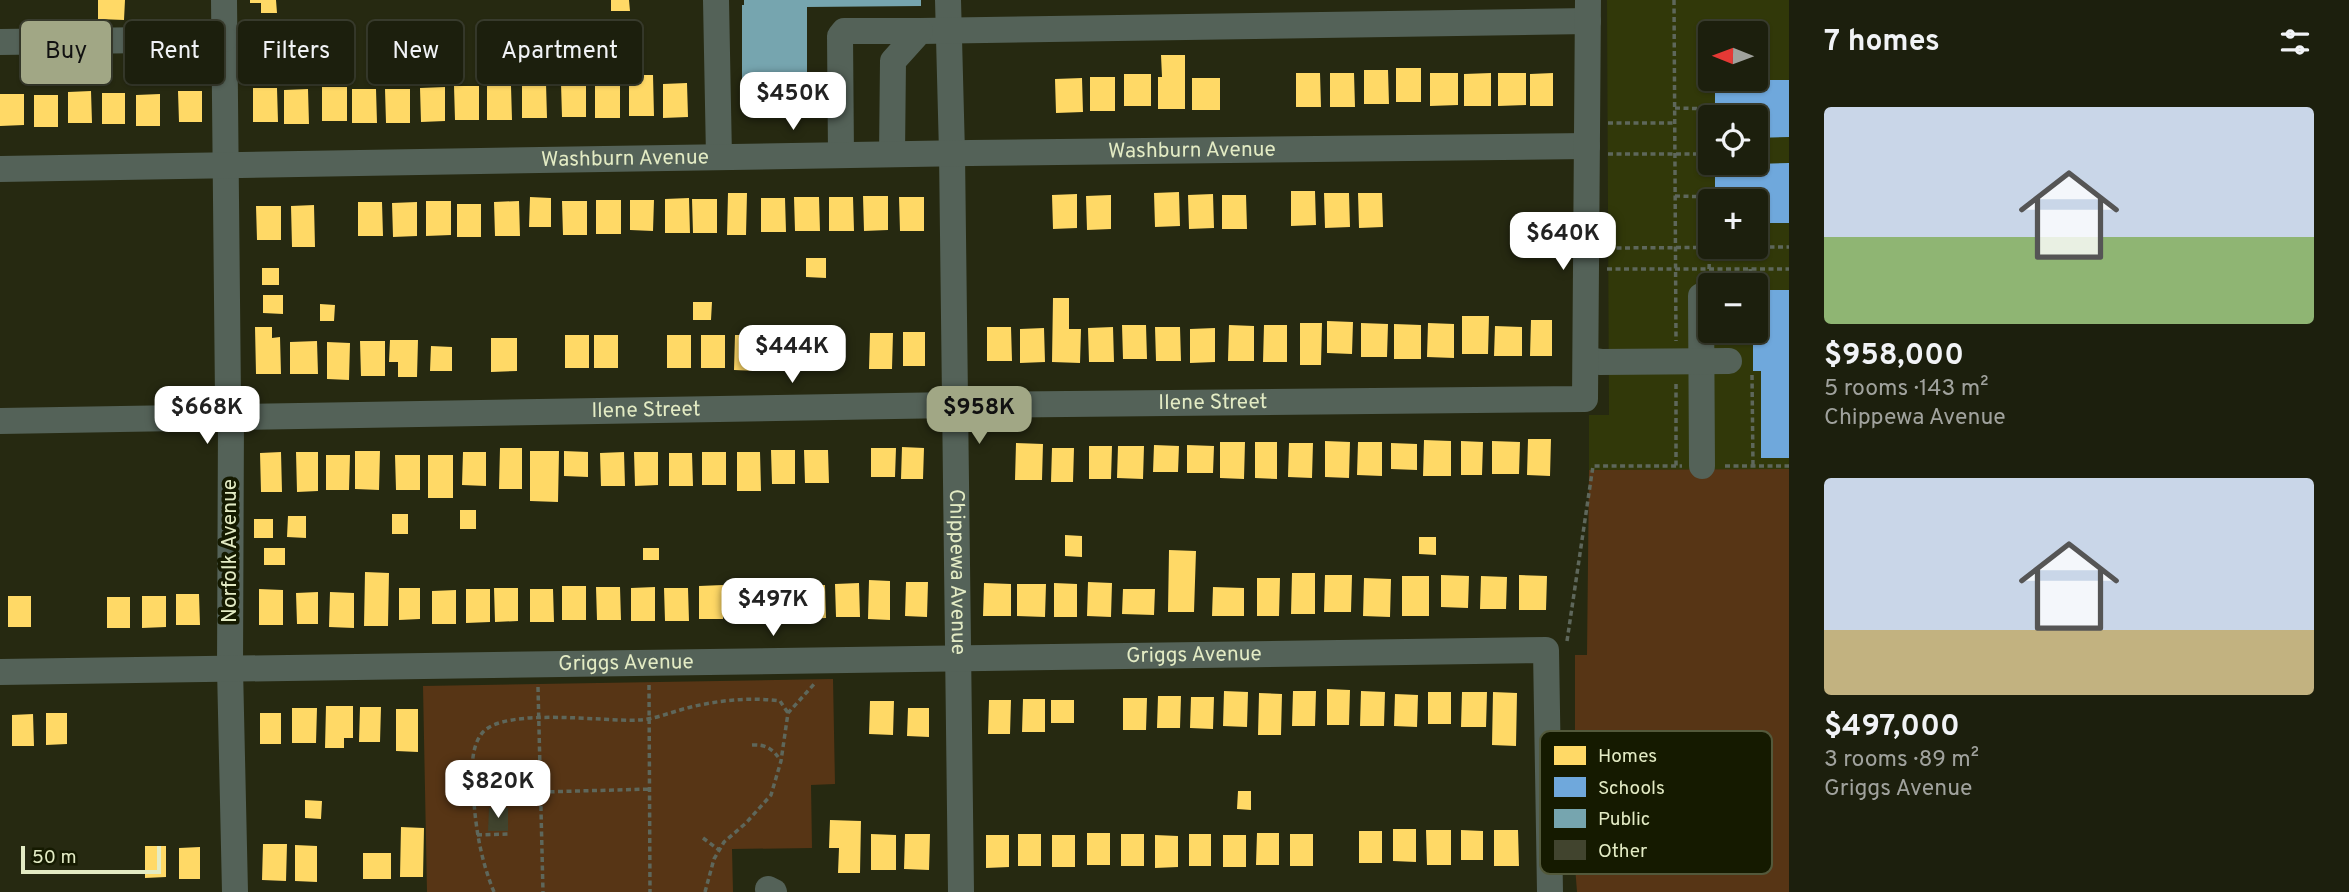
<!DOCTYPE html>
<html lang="en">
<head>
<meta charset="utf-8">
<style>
	body { margin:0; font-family:Overpass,sans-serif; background:#252716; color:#f1f3f6; height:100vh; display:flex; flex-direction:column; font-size:26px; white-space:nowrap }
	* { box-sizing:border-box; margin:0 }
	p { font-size:23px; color:#a0a29d }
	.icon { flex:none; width:38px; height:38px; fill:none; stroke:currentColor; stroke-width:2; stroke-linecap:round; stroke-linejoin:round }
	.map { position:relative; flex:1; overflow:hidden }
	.side { display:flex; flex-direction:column; background:#1c1f0d; width:560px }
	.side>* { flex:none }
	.banner { position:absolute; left:21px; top:21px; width:665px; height:63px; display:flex; gap:14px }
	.needle { width:46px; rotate:271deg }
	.controls { position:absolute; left:1698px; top:21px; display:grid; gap:14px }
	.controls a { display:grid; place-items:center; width:70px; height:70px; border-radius:7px; background:#1c1f0d; box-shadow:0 2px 5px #0004,0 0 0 2px #3a3d2e; font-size:35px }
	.scale { position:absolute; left:21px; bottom:18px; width:140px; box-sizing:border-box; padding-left:7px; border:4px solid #e3ebc4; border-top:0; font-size:19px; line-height:24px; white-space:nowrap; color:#e3ebc4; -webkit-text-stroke:5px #151a00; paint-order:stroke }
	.price { position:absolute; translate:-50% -60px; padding:0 16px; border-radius:14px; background:#fff; color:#222; font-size:23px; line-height:46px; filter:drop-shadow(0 2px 4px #0008) }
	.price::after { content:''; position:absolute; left:50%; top:42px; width:21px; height:16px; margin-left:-10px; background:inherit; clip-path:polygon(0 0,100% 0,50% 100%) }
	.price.active { background:#a1a785; color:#111 }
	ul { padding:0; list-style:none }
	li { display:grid; align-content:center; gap:14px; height:371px; padding:0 35px }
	li span { display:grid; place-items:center; height:217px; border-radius:7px; color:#555 }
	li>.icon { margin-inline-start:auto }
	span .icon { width:126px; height:126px; fill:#fffc; stroke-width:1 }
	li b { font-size:30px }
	h2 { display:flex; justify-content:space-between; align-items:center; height:84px; padding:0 35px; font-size:30px }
	.chip { padding:0 24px; border-radius:7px; background:#1c1f0d; box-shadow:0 2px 5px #0004,0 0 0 2px #3a3d2e; font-size:24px; line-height:63px }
	.chip.active { background:#a1a785; color:#111 }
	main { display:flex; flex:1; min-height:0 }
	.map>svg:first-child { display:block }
	.built { fill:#313809; fill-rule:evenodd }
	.green { fill:#573515 }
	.homes { fill:#ffd966 }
	.schools { fill:#6fa8dc }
	.public { fill:#76a5af }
	.building { fill:#41442e }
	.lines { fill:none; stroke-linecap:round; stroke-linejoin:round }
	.path { stroke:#5e675b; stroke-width:3.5; stroke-dasharray:5 3.5; stroke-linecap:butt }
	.minor { stroke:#546258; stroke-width:26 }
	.labels { text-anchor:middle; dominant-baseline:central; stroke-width:7; stroke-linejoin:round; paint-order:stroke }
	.street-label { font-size:21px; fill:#e3ebc4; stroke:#151a00 }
	.key { fill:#151a00; stroke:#53593b; stroke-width:2 }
	.key-label { font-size:19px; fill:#e3ebc4 }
</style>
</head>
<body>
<main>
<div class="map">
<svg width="1789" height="892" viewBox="0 0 1789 892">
	<rect width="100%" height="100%" fill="#262911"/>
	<path class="built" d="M1607 0H1789V469L1589 470V415H1609ZM1710 33H1755V79H1710ZM1710 117H1755V163H1710ZM1710 201H1755V247H1710ZM1710 285H1755V331H1710Z"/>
	<path class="green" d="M1789 469V892H1577L1575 866V655H1587L1589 470Z
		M833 679 835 784 811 785 812 848 732 849 733 892H427L423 686Z"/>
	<path class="homes" d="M98 0H125L124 20 98 19Z
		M250 0H276L277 13H261V3H250Z
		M611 0H629L630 11H611Z
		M533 43H553L552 62H533Z
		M624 43 638 44V58H624Z
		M1161 55H1185V109H1158V77H1162Z
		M1396 68H1421V102H1396Z
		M1364 70H1388L1389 104H1364Z
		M1296 73H1320L1321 107H1296Z
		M1330 73H1354L1355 107H1330Z
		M1430 73H1458V105L1430 106Z
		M1491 73V106H1464V74Z
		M1498 73H1526V105L1498 106Z
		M1553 73V106H1530V74Z
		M1124 74H1151V106H1124Z
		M639 75H653L654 116H629V82H639Z
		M1090 77H1115V111H1090Z
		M1082 78 1083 112 1056 113 1055 79Z
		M1192 78H1220V110H1192Z
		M546 83 547 118H522V84Z
		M561 83H586V117H562Z
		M687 83 688 117 663 118V84Z
		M595 84H620V118H595Z
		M454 86H479V120H455Z
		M487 86H511L512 120H487Z
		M322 87H347V121H322Z
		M445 87V121L421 122 420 88Z
		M253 88H277L278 122H253Z
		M308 89 309 124H284V90Z
		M352 89H376L377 123H352Z
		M385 89H410V123H386Z
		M91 91 92 123H68V92Z
		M178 91H202V122H179Z
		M102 93H125V124H102Z
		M0 94H24V125L0 126Z
		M160 94V126H136V95Z
		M34 95H58V127H34Z
		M1291 191H1315L1316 225 1291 226Z
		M1179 192 1180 226 1155 227 1154 193Z
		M728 193H747L746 235H727Z
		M1324 193H1349L1350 227 1325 228Z
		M1358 193H1382L1383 227 1359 228Z
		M1077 194V228L1053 229 1052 195Z
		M1213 194 1214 228 1189 229 1188 195Z
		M1111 195V229L1087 230 1086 196Z
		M1222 195H1246L1247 229H1222Z
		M863 196H888V230L864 231Z
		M530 197 551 198V227H529Z
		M794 197H819L820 231H795Z
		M829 197H853L854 231H829Z
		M899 197H924V231H900Z
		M689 198 690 233H665V199Z
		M761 198H785L786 232H761Z
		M692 199H717V233H693Z
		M596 200H621V234H596Z
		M630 200H654L653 231 630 230Z
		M426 201H451V235L426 236Z
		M519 201 520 236H495L494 202Z
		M562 201H587V235H563Z
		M358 202H382L383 236H358Z
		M417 202V236L393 237 392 203Z
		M457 204H481V237H457Z
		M314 205 315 247H292L291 206Z
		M256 206H281V240H257Z
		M806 258H826V278L806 277Z
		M262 268H279V285H262Z
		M263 295H283V314L263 313Z
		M1053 298H1069V329H1081L1080 363 1052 362Z
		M693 302H712L711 320H693Z
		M320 304 335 305 334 321H320Z
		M1462 316H1489L1488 354H1462Z
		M1531 320H1552V356H1530Z
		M1327 321 1353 322 1352 354 1327 353Z
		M1300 323H1322L1321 365H1300Z
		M1361 323 1388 324 1387 357H1361Z
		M1428 323 1454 324V358L1427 357Z
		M1394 324 1421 325V359H1394Z
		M1122 325H1146L1147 359H1123Z
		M1229 325 1254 326V361H1228Z
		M1264 325H1287V362H1263Z
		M1495 326 1522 327V356H1494Z
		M255 327H272V338L280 337 281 374H256Z
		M987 327H1011L1012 361H987Z
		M1113 327 1114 362H1089L1088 328Z
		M1155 327H1180L1181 361H1156Z
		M1044 328 1045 362 1020 363V329Z
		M1215 328V362L1190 363V329Z
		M903 332H925V366H903Z
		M870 333H893L892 369H869Z
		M565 335H589V368H565Z
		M594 335H618V368H594Z
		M667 335H691V368H667Z
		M701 335H725V368H701Z
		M735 335H758L757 371 734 370Z
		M491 338H517V371L491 372Z
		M390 340H418L417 377H398V362H389Z
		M317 341 318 374H290V342Z
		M360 341H385V376H361Z
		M327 342 350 343 349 380 327 379Z
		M431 346 452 347V371H430Z
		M1528 439H1551L1550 476 1527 475Z
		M1424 440 1451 441V476H1423Z
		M1325 441 1350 442 1349 478 1325 477Z
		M1461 441 1483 442 1482 475H1461Z
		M1492 441 1520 442 1519 474H1492Z
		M1220 442H1245L1244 479 1220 478Z
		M1255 442H1277V479L1255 478Z
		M1358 442H1382V476L1357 475Z
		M1016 443 1043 444 1042 480H1015Z
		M1289 443H1313L1312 478 1288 477Z
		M1391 443 1417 444V470L1391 469Z
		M1154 445 1179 446 1178 472H1153Z
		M1187 445 1214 446 1213 473H1187Z
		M1089 446H1112L1111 479H1089Z
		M1118 446H1144L1143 479 1117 478Z
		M902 447 924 448 923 479H901Z
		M500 448H522V489H499Z
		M871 448H896L895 477H871Z
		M1052 448H1074L1073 482H1051Z
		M771 450H795V484H772Z
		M804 450H828L829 483H805Z
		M355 451H380L379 490 355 489Z
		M530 451H559L558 502 530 501Z
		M564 451 588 452V477L564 476Z
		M281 452 282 492H261L260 453Z
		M296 452H318V491L297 492Z
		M463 452H486V486L462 485Z
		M624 452 625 486H601L600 453Z
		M634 452H658V485L635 486Z
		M702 452H726V485H702Z
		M737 452H760L761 491H737Z
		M669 453H692L693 486H669Z
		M326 455H350L349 490H326Z
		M395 455H420V490H396Z
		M428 455H453V498H428Z
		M460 510H476V529H460Z
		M392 514H408V534H392Z
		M288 516H306V538L287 537Z
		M254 519H273V538H254Z
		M1065 535 1082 536V557L1065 556Z
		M1419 537H1436V555L1419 554Z
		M264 548H285V565H264Z
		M643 548H659V560H643Z
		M1169 550 1196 551 1194 612H1168Z
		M365 572 389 573 388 626H364Z
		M1292 573H1315V614H1291Z
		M1325 575H1352L1351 612H1324Z
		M1441 575 1469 576 1468 608 1441 607Z
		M1519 575 1547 576 1546 610H1519Z
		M1402 576H1429V616H1402Z
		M1481 576 1507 577 1506 609H1480Z
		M1257 578H1280L1279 616H1257Z
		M1364 578 1391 579 1390 617 1363 616Z
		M869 580 890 581V620L868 619Z
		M906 582H928L927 617 905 616Z
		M1088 582 1112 583 1111 617 1087 616Z
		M791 583 792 617H768L767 584Z
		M859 583 860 617H836L835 584Z
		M984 583 1011 584V616H983Z
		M1054 583 1077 584V617H1054Z
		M1017 584H1046L1045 617 1017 616Z
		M723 585V619H699V586Z
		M801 585H825L826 618 801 619Z
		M562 586H586V620H562Z
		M733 586H757V619H733Z
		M596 587H620L621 620H597Z
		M655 587V621H631V588Z
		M1213 587 1244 588V616H1212Z
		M399 588H420V619L399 620Z
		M494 588H518V621L495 622Z
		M664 588H688L689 621H665Z
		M259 589 283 590V625H259Z
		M466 589H490V622L466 623Z
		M530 589H553L554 622H530Z
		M1123 589H1155L1154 615 1122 614Z
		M456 590V624H432V591Z
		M318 592V624H297L296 593Z
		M330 592 354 593V628L329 627Z
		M176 594H199L200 625H176Z
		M8 596H31V627H8Z
		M142 596H166V627L142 628Z
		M107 597H130V628H107Z
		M1327 689 1350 690 1349 725H1327Z
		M1224 691 1248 692 1247 727 1223 726Z
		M1293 691H1316L1315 726H1292Z
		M1361 691 1385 692 1384 726H1360Z
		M1428 692H1451V724H1428Z
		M1462 692H1487L1486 727H1461Z
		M1493 692 1517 693 1516 746 1492 745Z
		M1259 693 1282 694 1281 735H1258Z
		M1395 694 1418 695 1417 727 1394 726Z
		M1158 696H1181L1180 728H1157Z
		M1191 697H1214L1213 729 1190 728Z
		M1123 698H1147L1146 730H1123Z
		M1023 699H1045V732H1022Z
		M989 700H1011L1010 734H988Z
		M1051 700H1074V723H1051Z
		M870 701H894L893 735 869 734Z
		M326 706H353V738H344V748H325Z
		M360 707H381L380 742H359Z
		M292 708H317L316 743H292Z
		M908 708H929V737L907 736Z
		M396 709H418V752L396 751Z
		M46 713H67V744L46 745Z
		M260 713H281V744H260Z
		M33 714 34 746H12V715Z
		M1238 791H1251V810L1237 809Z
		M305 800 322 801 321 819 305 818Z
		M830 820 861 821 860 873H838L839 848H829Z
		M401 827 424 828 423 877H400Z
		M1393 829H1416V862L1393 861Z
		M1426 830H1451V865H1427Z
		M1461 830 1483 831V860H1461Z
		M1494 830H1518L1519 866H1494Z
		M1359 831H1382V863H1359Z
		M1087 833H1110V865H1087Z
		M1257 833H1279V865H1256Z
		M871 834 896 835V870H871Z
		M905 834H930L929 870 904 869Z
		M1018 834H1041V866H1018Z
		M1121 834H1144V866H1121Z
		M1189 834H1211V866H1189Z
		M1290 834H1313V866H1290Z
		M986 835H1009V867L986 868Z
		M1052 835H1075V867H1052Z
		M1155 835 1178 836V867L1155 868Z
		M1223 835H1246V867H1223Z
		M263 844H287L286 881 262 880Z
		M295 845 317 846V882L295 881Z
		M145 846H166V877L145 878Z
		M200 847V879H179V848Z
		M363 853H391V879H363Z"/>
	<path class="schools" d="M1715 80H1789V137L1755 138V117H1715Z
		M1715 163H1724V165L1789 163V223H1755V201H1715Z
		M1761 290H1789V458H1761V371H1753V340H1761Z"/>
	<path class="public" d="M744 0H921V6L807 7V111L742 112V5H744Z"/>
	<path class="building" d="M489 808H508V831H488Z"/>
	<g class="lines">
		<path class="path" d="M1674 0 1676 341
			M1675 108 1715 109
			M1608 123H1674
			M1608 154H1710
			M1675 196 1715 197
			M1608 248 1789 247
			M1607 269H1789
			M1709 269 1710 248
			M1750 269 1751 285
			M1751 331V339
			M1752 375 1753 466
			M1676 384V466
			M1725 466H1789
			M1567 641 1593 466H1682
			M649 685 650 892
			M538 687 543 892
			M752 745C766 744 773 749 781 761
			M541 792 651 789
			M477 835 508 834
			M703 838 719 850
			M494 892C480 858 475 825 473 788 472 771 470 747 483 732 507 707 603 722 639 720 656 719 674 711 691 707 720 700 751 697 780 701L788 713
			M705 892 714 859 724 842 746 823 771 795 781 761 788 713 816 682"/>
		<g class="minor">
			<path d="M224 0 228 399 231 418 230 668 235 892"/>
			<path d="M716 0 719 157"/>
			<path id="s1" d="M948 0 952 153 961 892"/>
			<path d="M920 31 1588 21"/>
			<path d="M0 42 224 39"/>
			<path d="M841 155 840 36 844 31H920L893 61 892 154"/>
			<path id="s2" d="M0 169 970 153 1587 146"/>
			<path d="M1701 296 1702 466"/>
			<path d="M1586 360 1601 362 1729 361"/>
			<path id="s3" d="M0 421 954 405 1585 399 1588 0"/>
			<path id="s4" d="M0 672 1546 650 1550 892"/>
			<path d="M768 889 774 892"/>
		</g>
	</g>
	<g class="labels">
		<g class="street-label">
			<text stroke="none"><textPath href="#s2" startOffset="1192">Washburn Avenue</textPath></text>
			<text stroke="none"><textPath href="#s2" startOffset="625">Washburn Avenue</textPath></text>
			<text stroke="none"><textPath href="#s3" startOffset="1213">Ilene Street</textPath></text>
			<text stroke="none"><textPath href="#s3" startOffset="646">Ilene Street</textPath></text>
			<text transform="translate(230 551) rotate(-90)">Norfolk Avenue</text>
			<text stroke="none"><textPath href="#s1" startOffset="572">Chippewa Avenue</textPath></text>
			<text stroke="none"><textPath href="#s4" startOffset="1194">Griggs Avenue</textPath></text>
			<text stroke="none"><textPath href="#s4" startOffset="626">Griggs Avenue</textPath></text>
		</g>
	</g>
	<rect x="1540" y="731" width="232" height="143" rx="10" class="key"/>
	<rect x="1554" y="746" width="32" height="19" fill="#ffd966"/>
	<rect x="1554" y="777" width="32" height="20" fill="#6fa8dc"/>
	<rect x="1554" y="809" width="32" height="19" fill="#76a5af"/>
	<rect x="1554" y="840" width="32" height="20" fill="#41442e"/>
	<g class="key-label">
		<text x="1598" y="762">Homes</text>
		<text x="1598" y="794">Schools</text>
		<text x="1598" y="825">Public</text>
		<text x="1598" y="857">Other</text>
	</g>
</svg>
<div class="controls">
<a><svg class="needle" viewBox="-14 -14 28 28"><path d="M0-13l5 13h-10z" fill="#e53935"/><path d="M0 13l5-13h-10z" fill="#a0a29d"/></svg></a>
<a><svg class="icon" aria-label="locate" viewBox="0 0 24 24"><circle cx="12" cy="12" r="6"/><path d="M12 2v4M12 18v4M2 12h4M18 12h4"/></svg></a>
<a>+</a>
<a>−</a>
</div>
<div class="scale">50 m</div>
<b class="price" style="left:793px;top:132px">$450K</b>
<b class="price" style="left:1563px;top:272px">$640K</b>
<b class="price" style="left:792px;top:385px">$444K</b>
<b class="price" style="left:207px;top:446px">$668K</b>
<b class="price active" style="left:979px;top:446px">$958K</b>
<b class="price" style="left:773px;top:638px">$497K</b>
<b class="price" style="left:498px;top:820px">$820K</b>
<div class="banner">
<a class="chip active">Buy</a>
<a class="chip">Rent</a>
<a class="chip">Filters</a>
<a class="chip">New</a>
<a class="chip">Apartment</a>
</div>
</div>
<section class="side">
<h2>7 homes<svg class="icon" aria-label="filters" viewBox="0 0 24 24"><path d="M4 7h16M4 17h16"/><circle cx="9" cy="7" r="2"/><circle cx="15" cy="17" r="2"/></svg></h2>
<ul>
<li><span style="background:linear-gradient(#c9d6e8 60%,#8fb573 0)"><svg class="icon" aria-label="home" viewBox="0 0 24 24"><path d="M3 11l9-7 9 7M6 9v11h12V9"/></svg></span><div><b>$958,000</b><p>5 rooms · 143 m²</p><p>Chippewa Avenue</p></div></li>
<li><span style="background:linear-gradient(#c9d6e8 70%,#c2b280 0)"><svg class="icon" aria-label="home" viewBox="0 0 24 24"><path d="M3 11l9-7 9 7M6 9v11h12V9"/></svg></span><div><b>$497,000</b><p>3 rooms · 89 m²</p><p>Griggs Avenue</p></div></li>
</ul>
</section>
</main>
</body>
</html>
